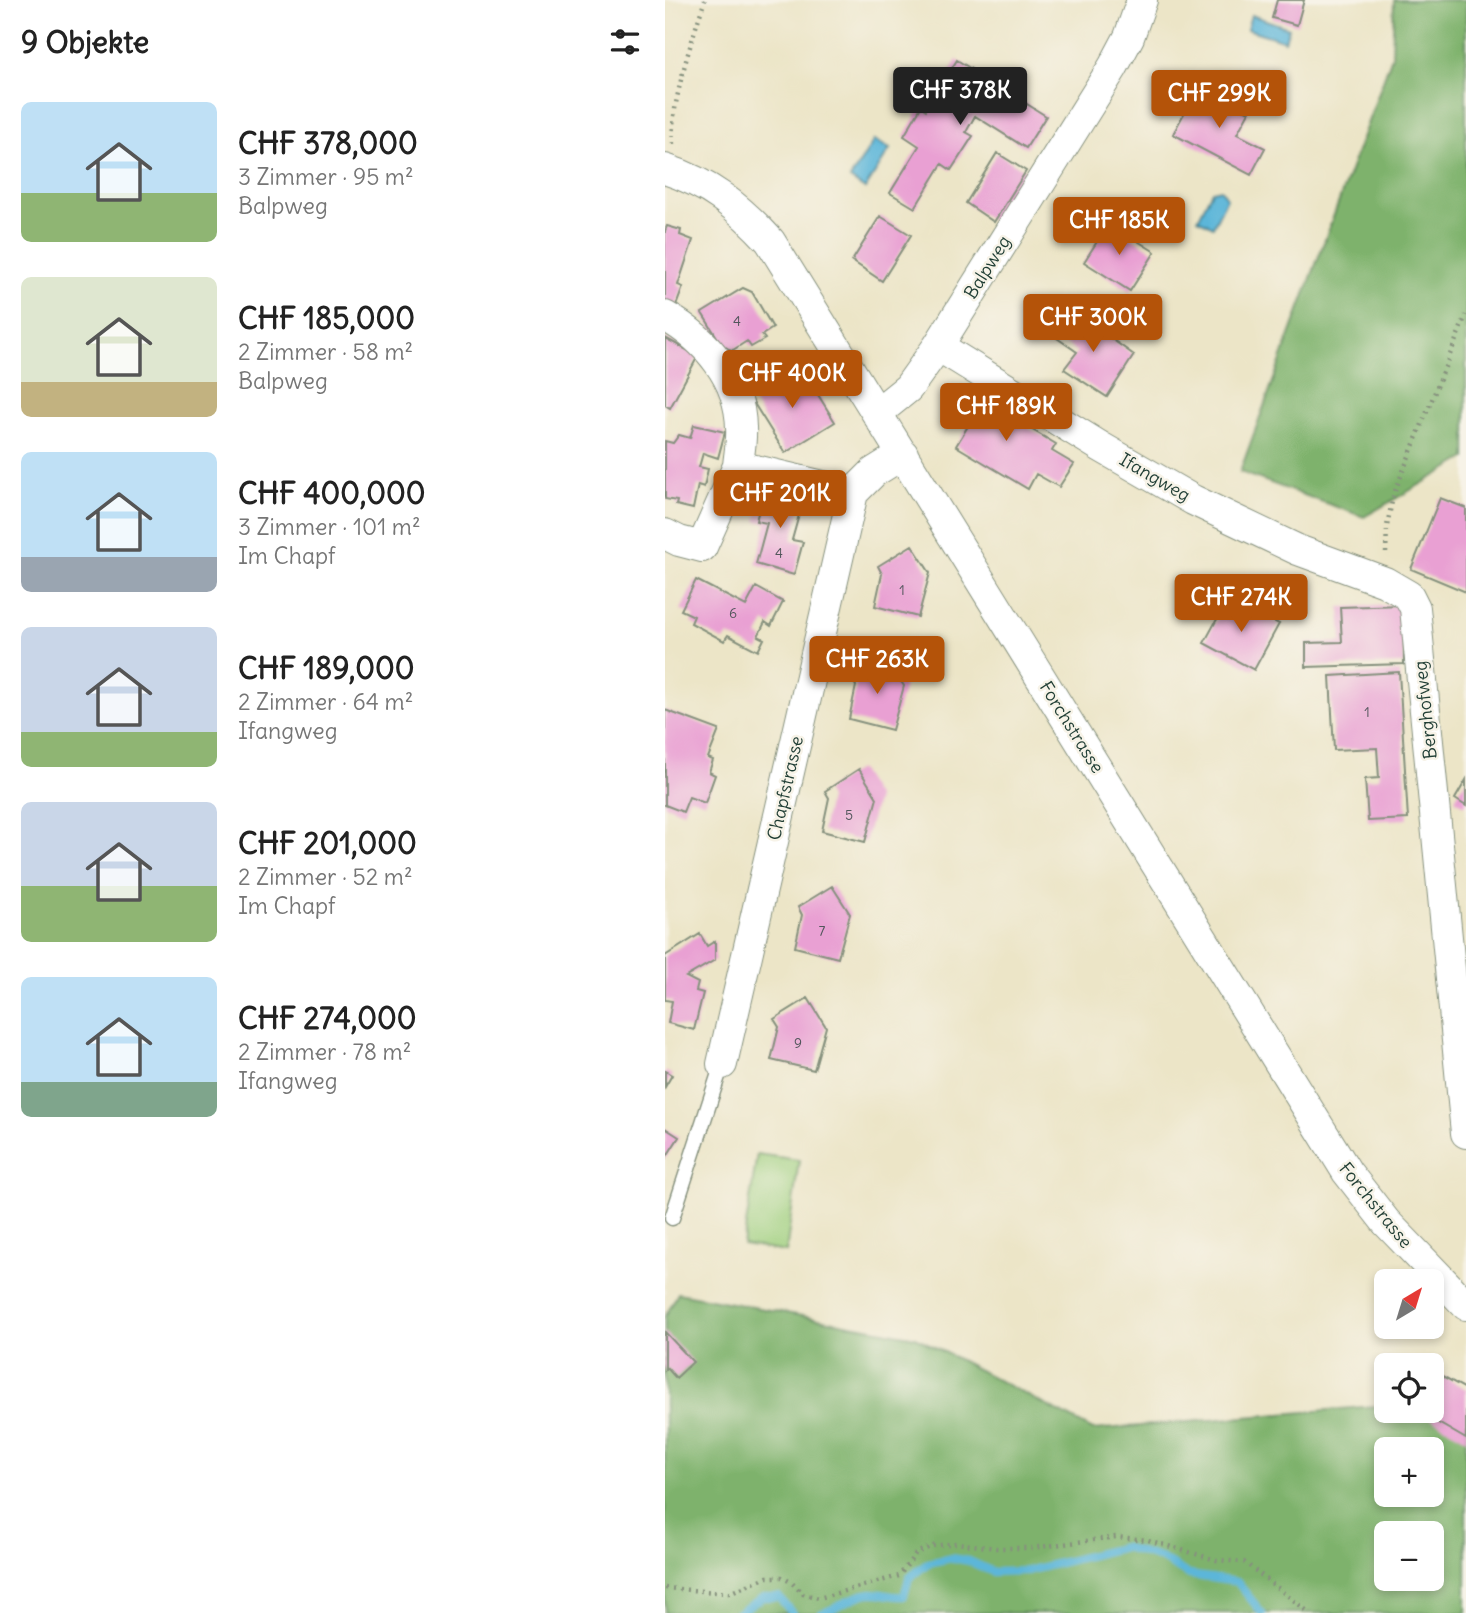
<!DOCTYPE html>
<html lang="de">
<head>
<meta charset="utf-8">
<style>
	body { margin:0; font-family:Delius,sans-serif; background:#f2f2f2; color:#222; height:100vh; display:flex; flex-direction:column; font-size:26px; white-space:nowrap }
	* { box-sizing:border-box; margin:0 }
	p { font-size:23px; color:#767676 }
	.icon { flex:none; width:38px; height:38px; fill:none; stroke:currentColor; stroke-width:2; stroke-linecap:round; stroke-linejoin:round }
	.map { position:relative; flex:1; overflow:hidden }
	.side { display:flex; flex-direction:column; background:#fff; width:665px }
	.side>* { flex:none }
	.needle { width:46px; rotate:38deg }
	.buttons { position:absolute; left:709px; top:1269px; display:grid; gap:14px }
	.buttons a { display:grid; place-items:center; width:70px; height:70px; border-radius:10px; background:#fff; box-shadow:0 4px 10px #0003; font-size:35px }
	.price { position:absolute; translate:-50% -60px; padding:0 16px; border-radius:7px; background:#b45309; color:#fff; font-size:23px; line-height:46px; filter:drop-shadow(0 2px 4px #0008) }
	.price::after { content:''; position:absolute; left:50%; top:42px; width:21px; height:16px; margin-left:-10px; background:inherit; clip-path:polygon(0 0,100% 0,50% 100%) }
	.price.current { background:#222; color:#fff }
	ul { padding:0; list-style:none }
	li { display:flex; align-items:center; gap:21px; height:175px; padding:0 21px }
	li span { display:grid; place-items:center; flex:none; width:196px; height:140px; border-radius:10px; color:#555 }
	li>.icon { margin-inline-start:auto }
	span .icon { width:84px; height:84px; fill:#fffc; stroke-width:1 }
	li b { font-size:30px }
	h2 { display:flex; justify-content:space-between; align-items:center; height:84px; padding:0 21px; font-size:30px }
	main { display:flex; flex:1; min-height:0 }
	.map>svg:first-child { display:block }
	.green { fill:#9ecf7d; stroke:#5e8658; stroke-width:2 }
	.forest { fill:#7eb26c; stroke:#4e7850; stroke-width:2; fill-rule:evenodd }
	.water { fill:#5bb6d9; stroke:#3d7a86; stroke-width:2 }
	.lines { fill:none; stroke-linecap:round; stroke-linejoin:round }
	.stream { stroke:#5bb6d9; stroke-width:8 }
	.building { fill:#e9a0d3 }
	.lane-casing { stroke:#86917e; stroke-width:17 }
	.street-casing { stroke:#86917e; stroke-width:32 }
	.path { stroke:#86917e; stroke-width:4.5; stroke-dasharray:2 5; stroke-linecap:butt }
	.lane { stroke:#fff; stroke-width:14 }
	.street { stroke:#fff; stroke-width:30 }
	.labels { text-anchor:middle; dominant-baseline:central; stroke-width:5; stroke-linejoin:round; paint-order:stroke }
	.number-label { font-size:14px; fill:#52565c }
	.street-label { font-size:18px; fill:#1f3d34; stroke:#f7f3e8 }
</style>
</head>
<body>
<main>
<section class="side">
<h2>9 Objekte<svg class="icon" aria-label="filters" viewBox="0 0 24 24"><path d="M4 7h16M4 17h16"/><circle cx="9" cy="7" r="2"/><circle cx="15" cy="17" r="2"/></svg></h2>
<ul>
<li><span style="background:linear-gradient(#bfe0f5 65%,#8fb573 0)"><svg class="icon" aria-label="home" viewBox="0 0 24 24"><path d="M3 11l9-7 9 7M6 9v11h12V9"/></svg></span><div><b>CHF 378,000</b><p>3 Zimmer · 95 m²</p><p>Balpweg</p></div></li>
<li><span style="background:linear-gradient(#dfe7d0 75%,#c2b280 0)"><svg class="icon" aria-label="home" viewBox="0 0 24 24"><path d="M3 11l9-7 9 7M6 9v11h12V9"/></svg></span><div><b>CHF 185,000</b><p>2 Zimmer · 58 m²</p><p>Balpweg</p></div></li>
<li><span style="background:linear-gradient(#bfe0f5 75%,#9aa5b1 0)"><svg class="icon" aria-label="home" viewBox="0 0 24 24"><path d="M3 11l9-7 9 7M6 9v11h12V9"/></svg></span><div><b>CHF 400,000</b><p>3 Zimmer · 101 m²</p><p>Im Chapf</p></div></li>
<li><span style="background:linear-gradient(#c9d6e8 75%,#8fb573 0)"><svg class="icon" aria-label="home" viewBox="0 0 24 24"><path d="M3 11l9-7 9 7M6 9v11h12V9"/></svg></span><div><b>CHF 189,000</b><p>2 Zimmer · 64 m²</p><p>Ifangweg</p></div></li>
<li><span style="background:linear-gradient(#c9d6e8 60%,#8fb573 0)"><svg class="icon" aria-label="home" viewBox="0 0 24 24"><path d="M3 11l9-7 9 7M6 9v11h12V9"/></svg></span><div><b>CHF 201,000</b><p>2 Zimmer · 52 m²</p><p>Im Chapf</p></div></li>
<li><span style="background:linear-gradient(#bfe0f5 75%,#7fa58c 0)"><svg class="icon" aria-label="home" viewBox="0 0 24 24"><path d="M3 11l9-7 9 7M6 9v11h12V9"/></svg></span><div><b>CHF 274,000</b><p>2 Zimmer · 78 m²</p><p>Ifangweg</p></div></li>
</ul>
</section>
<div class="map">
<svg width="801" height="1613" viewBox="0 0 801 1613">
	<rect width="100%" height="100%" fill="#f7f3e8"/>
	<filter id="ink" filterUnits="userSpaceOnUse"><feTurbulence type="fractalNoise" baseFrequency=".0143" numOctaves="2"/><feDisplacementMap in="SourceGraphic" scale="14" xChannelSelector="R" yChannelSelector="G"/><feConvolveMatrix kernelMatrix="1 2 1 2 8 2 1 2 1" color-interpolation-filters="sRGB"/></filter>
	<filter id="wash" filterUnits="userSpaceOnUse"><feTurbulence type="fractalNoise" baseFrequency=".00686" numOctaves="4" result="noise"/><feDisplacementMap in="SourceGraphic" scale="28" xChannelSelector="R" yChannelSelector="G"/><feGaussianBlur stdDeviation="1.57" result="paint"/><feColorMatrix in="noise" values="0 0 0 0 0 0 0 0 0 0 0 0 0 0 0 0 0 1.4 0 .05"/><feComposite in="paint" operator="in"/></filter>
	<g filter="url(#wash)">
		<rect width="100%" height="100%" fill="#ece5c7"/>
		<path class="green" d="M92 1154 134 1160 121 1252 78 1245Z"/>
		<path class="forest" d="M729 0H801V458L699 517 575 472 727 56Z
			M13 1293 251 1337 428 1430 721 1405V1410H766L801 1422V1613H0V1317ZM721 1449H766V1494H721ZM721 1533H766V1578H721Z"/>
		<path class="water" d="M586 15 624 28 620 41 582 29Z
			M209 140 225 149 200 189 185 179Z
			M556 189 562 198 548 227 533 219 547 191Z"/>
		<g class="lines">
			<path class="stream" d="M73 1613 98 1597H114L127 1613
				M157 1613C172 1609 185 1597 200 1594 214 1590 225 1598 239 1596L244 1578 263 1563 287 1558 304 1561 328 1572 362 1571 459 1547 495 1558 524 1575 572 1582 597 1613"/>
		</g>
		<g id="blocks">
			<path class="building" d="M612 0H639L632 25 607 18Z
				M292 60 381 116 361 148 310 116 301 132 308 136 286 170 277 164 250 208 225 193 254 146 239 136 256 107 261 110Z
				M534 85 584 112 572 134 600 148 586 175 508 134Z
				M332 153 361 171 329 222 301 203Z
				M215 216 246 235 217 281 187 261Z
				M444 223 490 252 465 291 419 262Z
				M2 226 16 230 15 235 28 240 13 285 18 287 11 306 0 302V231Z
				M78 288 87 292 108 328 97 335 100 339 86 347 82 341 68 350 64 349 57 345 37 313Z
				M406 310 469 355 442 397 399 369 412 352 389 336Z
				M0 338 33 356 5 408 0 405Z
				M135 366 170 422 120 453 85 397Z
				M295 387 391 444 387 451 409 464 394 487 371 474 363 489 291 446 303 426 280 413Z
				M29 425 60 432 53 458 38 453 34 467 43 469 39 487 33 485 28 509 11 505 12 501 0 499V441L8 443 14 435 25 438Z
				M100 486 139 497 127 540 138 542 129 575 91 564 102 523 91 521Z
				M775 498 801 508V592L746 569Z
				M247 545 265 573 253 617 210 606 217 574 213 566Z
				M31 580 81 606 91 587 118 602 106 626 100 622 93 636 99 639 93 651 63 635 59 641 26 623 29 616 16 610Z
				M564 597 614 624 589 670 539 643Z
				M738 605 739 664 641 667V643L677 642 675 607Z
				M220 658 239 686 227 730 184 719 191 686 187 679Z
				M734 672 743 819 703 821 700 779 714 778 712 748 669 750 665 676Z
				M0 710 54 730 43 758 48 760 44 772 50 775 40 803 24 797 18 812 0 805Z
				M194 769 212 798 200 842 157 831 164 798 160 791Z
				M801 780V806L790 799Z
				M167 886 185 914 173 958 130 947 137 915 133 907Z
				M35 934 42 946 50 941V960L21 977 33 983 31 991 38 993 29 1030 3 1023 7 1001 0 1000V956Z
				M143 998 161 1027 149 1070 106 1060 114 1027 109 1019Z
				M0 1071 7 1075 0 1087Z
				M0 1128 14 1137 0 1159Z
				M0 1332 28 1362 11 1378 2 1368 0 1370Z
				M770 1372 801 1389V1439L751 1410H766V1377Z"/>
		</g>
	</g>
	<g filter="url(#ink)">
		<use href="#blocks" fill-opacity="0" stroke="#86917e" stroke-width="2"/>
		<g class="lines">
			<defs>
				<path id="lane" d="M7 1218 57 1064"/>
				<path id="street" d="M0 169C44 183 74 207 105 241L682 1172 721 1222 801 1305
					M0 316C41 339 75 378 76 428 77 440 74 454 73 466L188 493
					M273 346 436 447 528 500 633 550 720 582 744 596 750 608 801 1133
					M212 413 243 388 273 346 448 67 464 37 477 0
					M0 534 14 541 37 547 73 466
					M57 1064 188 493 209 472 238 454"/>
			</defs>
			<use href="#lane" class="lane-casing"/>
			<use href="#street" class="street-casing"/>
			<path class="path" d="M8 144C4 109 28 35 40 0
				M721 553 722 526 728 496 801 315
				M0 1588 64 1593 102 1577H117L126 1582 138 1594 154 1598 234 1576 251 1553 268 1546 291 1543 331 1548H367L451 1537 483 1540 551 1560 579 1562 645 1613"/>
			<use href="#lane" class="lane"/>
			<use href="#street" class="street"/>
		</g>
	</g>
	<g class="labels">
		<g class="number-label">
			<text x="72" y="321">4</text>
			<text x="114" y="553">4</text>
			<text x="237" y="590">1</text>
			<text x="68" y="613">6</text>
			<text x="702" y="712">1</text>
			<text x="184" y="815">5</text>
			<text x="157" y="931">7</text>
			<text x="133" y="1043">9</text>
		</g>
		<g class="street-label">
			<text transform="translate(322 267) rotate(-58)">Balpweg</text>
			<text transform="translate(490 477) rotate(30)">Ifangweg</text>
			<text transform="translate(760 710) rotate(-96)">Berghofweg</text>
			<text transform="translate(407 727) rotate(58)">Forchstrasse</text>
			<text transform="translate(120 788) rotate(-77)">Chapfstrasse</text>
			<text transform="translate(711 1205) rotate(51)">Forchstrasse</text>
		</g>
	</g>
</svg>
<div class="buttons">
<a><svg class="needle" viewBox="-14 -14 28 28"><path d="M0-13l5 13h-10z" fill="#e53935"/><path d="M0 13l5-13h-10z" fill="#767676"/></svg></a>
<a><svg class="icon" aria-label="locate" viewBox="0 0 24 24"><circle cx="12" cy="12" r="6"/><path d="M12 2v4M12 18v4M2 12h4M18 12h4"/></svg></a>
<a>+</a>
<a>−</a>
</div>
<b class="price current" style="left:295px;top:127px">CHF 378K</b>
<b class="price" style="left:554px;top:130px">CHF 299K</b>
<b class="price" style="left:454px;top:257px">CHF 185K</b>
<b class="price" style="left:428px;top:354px">CHF 300K</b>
<b class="price" style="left:127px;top:410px">CHF 400K</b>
<b class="price" style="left:341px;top:443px">CHF 189K</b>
<b class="price" style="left:115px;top:530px">CHF 201K</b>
<b class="price" style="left:576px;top:634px">CHF 274K</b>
<b class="price" style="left:212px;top:696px">CHF 263K</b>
</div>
</main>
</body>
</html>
